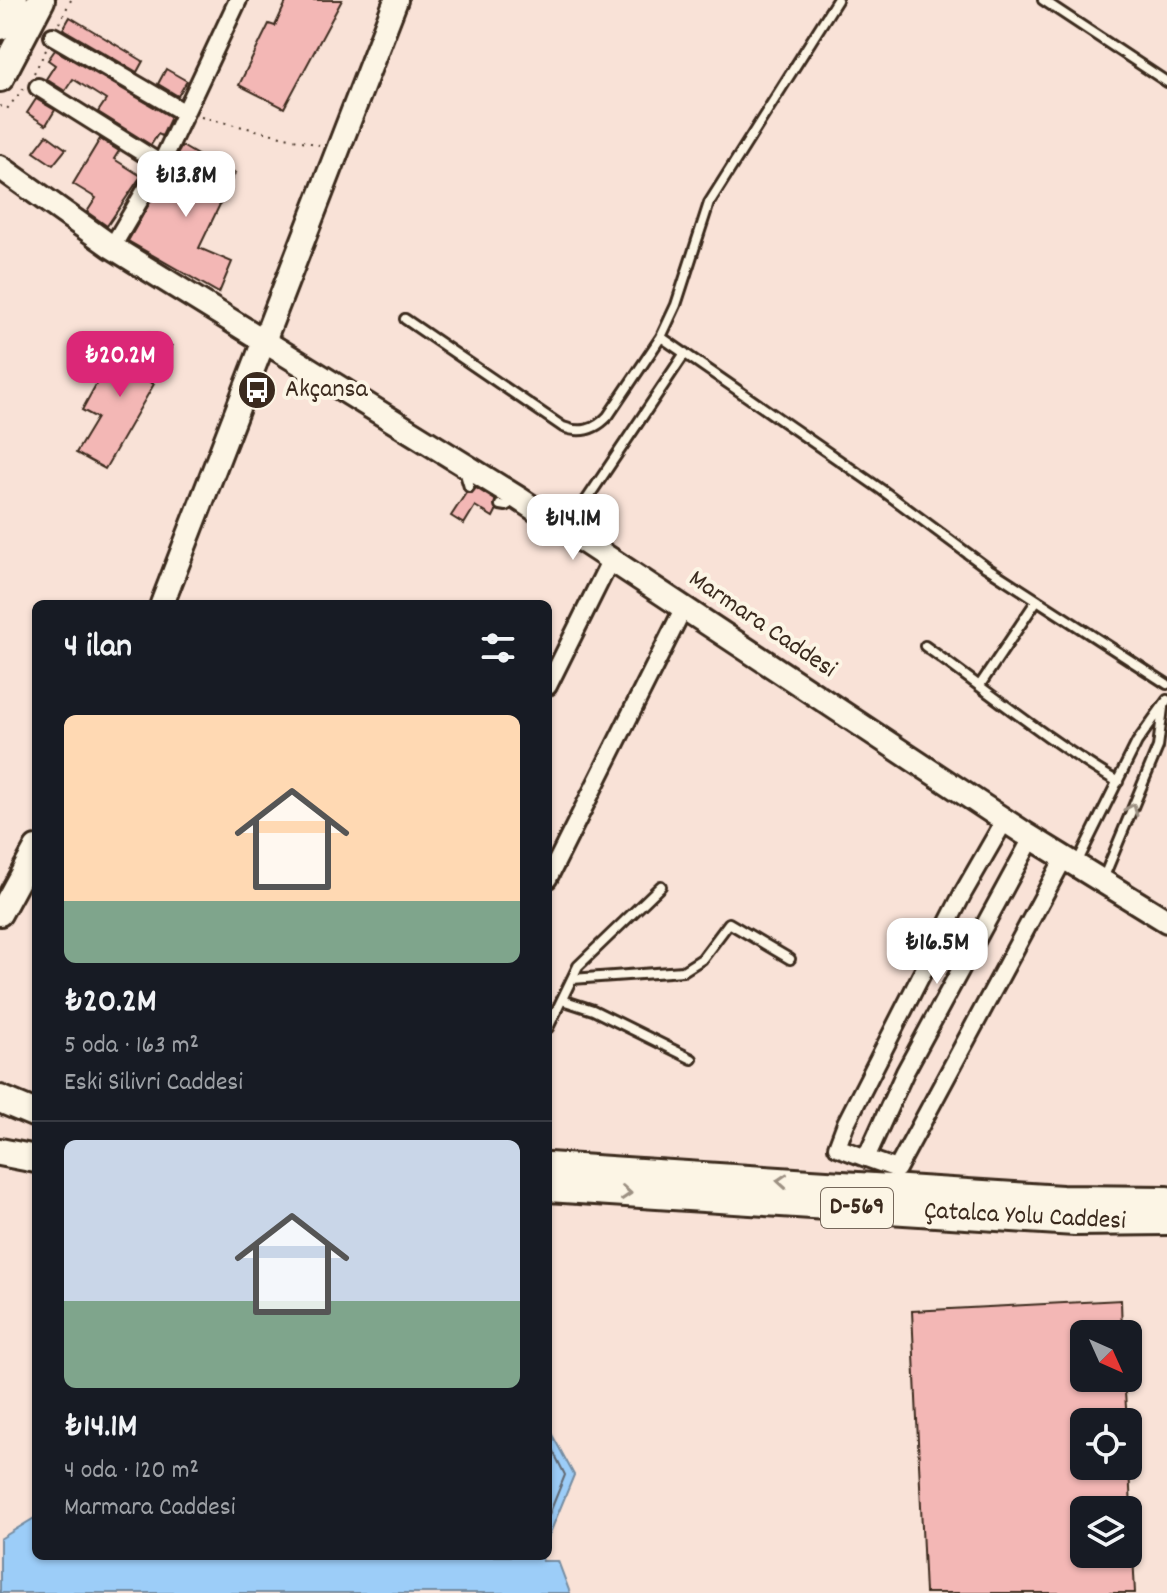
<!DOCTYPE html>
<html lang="tr">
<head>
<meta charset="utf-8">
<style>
	body { margin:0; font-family:Dekko,sans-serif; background:#242831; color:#f1f3f6; height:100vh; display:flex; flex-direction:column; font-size:30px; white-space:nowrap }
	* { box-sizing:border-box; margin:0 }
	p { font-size:26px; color:#9ea1a6 }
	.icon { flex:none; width:44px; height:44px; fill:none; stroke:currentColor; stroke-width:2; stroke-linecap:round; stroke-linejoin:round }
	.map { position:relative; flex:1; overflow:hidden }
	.details { position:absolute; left:32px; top:600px; width:520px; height:960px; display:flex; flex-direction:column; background:#171b24; border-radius:12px; box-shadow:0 2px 6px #0004 }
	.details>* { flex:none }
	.needle { width:52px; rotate:135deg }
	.tools { position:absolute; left:1070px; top:1320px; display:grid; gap:16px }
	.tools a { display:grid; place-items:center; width:72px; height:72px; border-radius:12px; background:#171b24; box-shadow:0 2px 6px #0004; font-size:40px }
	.price { position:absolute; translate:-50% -68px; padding:0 18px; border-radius:16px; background:#fff; color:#222; font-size:26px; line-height:52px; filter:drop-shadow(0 2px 4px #0008) }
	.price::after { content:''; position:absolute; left:50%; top:48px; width:24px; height:18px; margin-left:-12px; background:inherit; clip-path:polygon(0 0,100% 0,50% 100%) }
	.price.on { background:#db2777; color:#fff }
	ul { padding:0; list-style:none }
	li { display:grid; align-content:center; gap:16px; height:424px; padding:0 32px }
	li+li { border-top:2px solid #363941 }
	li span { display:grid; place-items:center; height:248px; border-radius:12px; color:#555 }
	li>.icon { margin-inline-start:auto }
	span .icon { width:144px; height:144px; fill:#fffc; stroke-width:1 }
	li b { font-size:34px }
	h2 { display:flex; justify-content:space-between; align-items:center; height:96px; padding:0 32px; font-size:34px }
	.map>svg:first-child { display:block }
	.water { fill:#9ccdf8; stroke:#758ca1; stroke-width:2 }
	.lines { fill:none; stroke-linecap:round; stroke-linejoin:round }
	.shore { stroke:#626b75; stroke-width:2 }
	.building { fill:#f3b7b5; stroke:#3b2a1e; stroke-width:2 }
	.service-casing { stroke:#3b2a1e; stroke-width:14 }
	.minor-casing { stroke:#3b2a1e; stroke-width:22 }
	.secondary-casing { stroke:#3b2a1e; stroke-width:28 }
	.trunk-casing { stroke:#3b2a1e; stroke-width:32 }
	.path { stroke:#3b2a1e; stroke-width:2; stroke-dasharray:2 6; stroke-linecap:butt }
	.service { stroke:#fcf5e5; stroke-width:8 }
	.minor { stroke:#fcf5e5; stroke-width:16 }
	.secondary { stroke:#fcf5e5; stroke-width:22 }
	.trunk { stroke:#fcf5e5; stroke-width:26 }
	.oneway { stroke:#9c9082 }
	.labels { text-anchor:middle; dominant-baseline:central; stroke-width:8; stroke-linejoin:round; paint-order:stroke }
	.shield { fill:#fcf5e5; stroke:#75675a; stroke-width:2 }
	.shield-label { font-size:24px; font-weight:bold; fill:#3b2a1e }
	.poi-label { font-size:26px; fill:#3b2a1e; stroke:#fcf5e5; text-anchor:start }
	.street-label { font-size:26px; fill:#3b2a1e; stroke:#fcf5e5 }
</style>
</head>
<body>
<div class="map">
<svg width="1167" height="1593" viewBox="0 0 1167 1593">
	<rect width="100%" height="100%" fill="#f9e2d7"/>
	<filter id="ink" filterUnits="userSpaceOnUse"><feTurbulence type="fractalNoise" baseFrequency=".0125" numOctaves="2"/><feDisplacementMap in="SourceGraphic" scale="16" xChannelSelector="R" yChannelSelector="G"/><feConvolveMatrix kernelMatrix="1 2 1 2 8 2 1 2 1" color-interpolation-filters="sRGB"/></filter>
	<g filter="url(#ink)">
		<path class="water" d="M548 1416 549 1429 574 1475 548 1538Z
			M36 1517V1556H543L542 1561H558L570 1593H0V1539Z"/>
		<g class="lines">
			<path class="shore" d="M548 1441 565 1475 548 1517"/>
		</g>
		<path class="building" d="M287 0H342L284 108 239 85 269 24 275 26Z
			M70 17 143 61 137 72 63 29Z
			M55 50 171 117 162 136 158 134 151 145 98 112 106 100 73 79 65 91 46 79 55 65 48 60Z
			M166 69 187 81 178 96 158 84Z
			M36 99 55 110 46 125 27 113Z
			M47 135 66 149 53 165 34 152Z
			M100 139 119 151 114 159 141 176 107 226 87 212 96 198 73 184Z
			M182 146 199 156 198 159 235 173 199 248 232 262 219 293 128 241Z
			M148 332 172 346 150 382 154 384 105 469 76 453 97 418 82 410 110 359 127 366Z
			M476 488 495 500 496 511 493 517 475 506 464 524 451 516 466 493H472Z
			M1121 1300 1122 1334H1084V1378H1124L1127 1422H1084V1466H1129L1131 1510H1084V1554H1133L1135 1593H925L912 1311Z"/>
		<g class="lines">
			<defs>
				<path id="service" d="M1043 0 1167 82
					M405 319 563 427C581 434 595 430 608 416L661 337 676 305 709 203 837 0
					M661 337 882 490 986 567 1167 684
					M463 467 469 487
					M500 505 506 506 517 499
					M567 529 685 353
					M925 646C989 692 1050 742 1118 782
					M980 685 1037 600
					M1077 863 1137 742 1167 700
					M1103 879 1158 747 1163 708
					M572 979 683 971 702 959 729 923 790 959
					M562 1000 593 1010 692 1059
					M548 1028 578 966 661 886"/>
				<path id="minor" d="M53 36 185 113
					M38 87 161 164
					M112 247 161 164 238 0
					M548 686 611 559
					M1032 838 905 1072 866 1158 897 1169 1064 858
					M548 879 684 607
					M866 1158 837 1147 846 1123 963 893 1005 820"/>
				<path id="secondary" d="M0 167 112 247 518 498 1024 833 1167 921
					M162 604 396 0
					M0 914 36 848"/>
				<path id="trunk" d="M0 26 14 0
					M0 78 41 0
					M0 1099 36 1114
					M0 1152 36 1159
					M548 1166 1062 1199 1167 1200
					M548 1188 1075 1222 1167 1221"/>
			</defs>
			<use href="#service" class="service-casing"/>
			<use href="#minor" class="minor-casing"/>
			<use href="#secondary" class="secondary-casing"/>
			<use href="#trunk" class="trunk-casing"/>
			<path class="path" d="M59 23 71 0
				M34 73 46 50
				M0 106 7 109 24 88
				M201 117 319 145"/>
			<use href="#service" class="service"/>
			<use href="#minor" class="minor"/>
			<use href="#secondary" class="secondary"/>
			<use href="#trunk" class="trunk"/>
		</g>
		<defs><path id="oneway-chevron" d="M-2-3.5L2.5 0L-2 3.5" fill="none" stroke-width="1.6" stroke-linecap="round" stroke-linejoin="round" transform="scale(2)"/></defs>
		<g class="oneway">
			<use href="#oneway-chevron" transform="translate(1132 809) rotate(-67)"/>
			<use href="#oneway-chevron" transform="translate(782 1181) rotate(-176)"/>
			<use href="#oneway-chevron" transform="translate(626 1193) rotate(4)"/>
		</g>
	</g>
	<defs>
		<symbol id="bus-disc" viewBox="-11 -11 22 22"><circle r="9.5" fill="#3b2a1e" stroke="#fcf5e5"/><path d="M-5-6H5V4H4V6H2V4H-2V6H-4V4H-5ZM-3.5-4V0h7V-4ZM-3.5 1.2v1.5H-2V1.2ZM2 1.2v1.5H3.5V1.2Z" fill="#fff"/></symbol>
	</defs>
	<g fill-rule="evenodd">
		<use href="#bus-disc" x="235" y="368" width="44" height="44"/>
	</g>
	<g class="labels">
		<rect class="shield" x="821" y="1188" width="72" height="40" rx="6"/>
		<g class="shield-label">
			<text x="857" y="1208">D-569</text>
		</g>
		<g class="poi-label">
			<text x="285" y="390">Akçansa</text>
		</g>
		<g class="street-label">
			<text transform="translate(762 625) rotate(34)">Marmara Caddesi</text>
			<text transform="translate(1025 1217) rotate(3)">Çatalca Yolu Caddesi</text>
		</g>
	</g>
</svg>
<div class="tools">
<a><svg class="needle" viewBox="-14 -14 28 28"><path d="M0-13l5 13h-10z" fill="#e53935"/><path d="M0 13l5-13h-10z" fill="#9ea1a6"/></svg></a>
<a><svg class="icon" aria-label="locate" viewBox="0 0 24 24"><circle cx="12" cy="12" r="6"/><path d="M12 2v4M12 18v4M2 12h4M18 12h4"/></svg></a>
<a><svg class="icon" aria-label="layers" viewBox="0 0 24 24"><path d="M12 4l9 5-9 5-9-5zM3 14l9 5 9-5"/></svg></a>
</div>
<b class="price" style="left:186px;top:219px">₺13.8M</b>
<b class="price on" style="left:120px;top:399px">₺20.2M</b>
<b class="price" style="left:573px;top:562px">₺14.1M</b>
<b class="price" style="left:937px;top:986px">₺16.5M</b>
<section class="details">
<h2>4 ilan<svg class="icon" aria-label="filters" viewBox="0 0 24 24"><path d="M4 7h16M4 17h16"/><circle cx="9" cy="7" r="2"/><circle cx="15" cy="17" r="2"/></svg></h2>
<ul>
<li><span style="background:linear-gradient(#ffd9b3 75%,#7fa58c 0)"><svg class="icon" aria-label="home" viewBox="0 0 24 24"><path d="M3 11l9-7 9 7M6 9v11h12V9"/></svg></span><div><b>₺20.2M</b><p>5 oda · 163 m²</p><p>Eski Silivri Caddesi</p></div></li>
<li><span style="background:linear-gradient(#c9d6e8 65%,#7fa58c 0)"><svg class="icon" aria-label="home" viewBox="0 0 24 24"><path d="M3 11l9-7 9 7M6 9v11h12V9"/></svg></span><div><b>₺14.1M</b><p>4 oda · 120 m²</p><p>Marmara Caddesi</p></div></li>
</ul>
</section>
</div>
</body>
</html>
